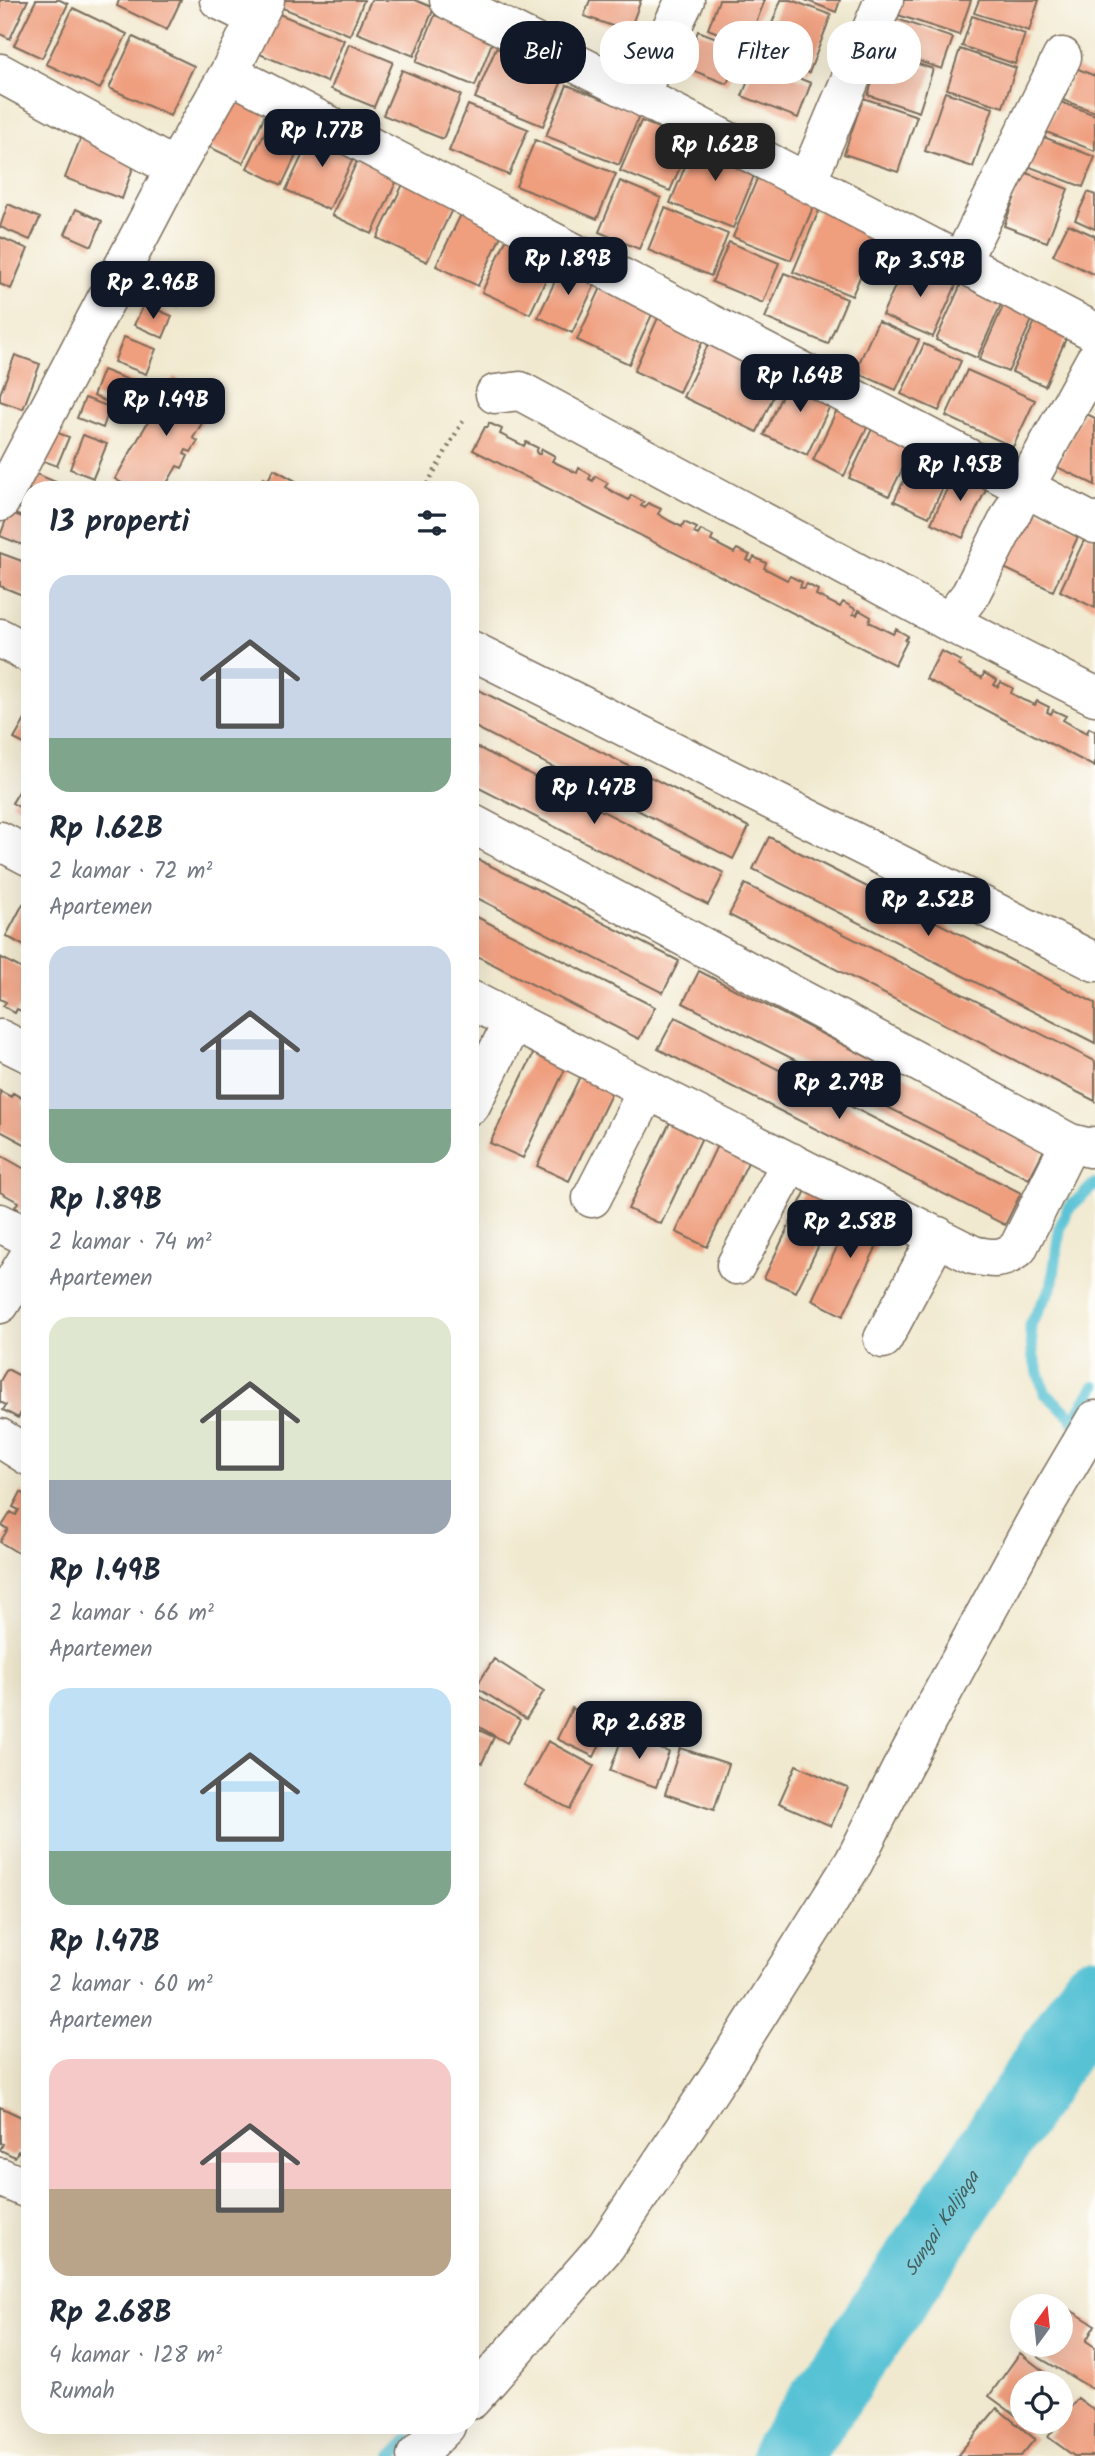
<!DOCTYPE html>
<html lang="id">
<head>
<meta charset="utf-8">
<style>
	body { margin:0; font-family:Kalam,sans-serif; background:#f6f6f7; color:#1f2937; height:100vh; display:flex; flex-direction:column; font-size:26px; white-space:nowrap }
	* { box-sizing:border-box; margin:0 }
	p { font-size:23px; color:#747a83 }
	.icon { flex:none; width:38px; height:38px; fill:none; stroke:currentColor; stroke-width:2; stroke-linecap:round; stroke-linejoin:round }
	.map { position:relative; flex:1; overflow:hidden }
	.drawer { position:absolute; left:21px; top:481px; width:458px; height:1953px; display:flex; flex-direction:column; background:#fff; border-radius:28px; box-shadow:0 7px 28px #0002 }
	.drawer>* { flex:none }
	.hud { position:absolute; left:500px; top:21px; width:488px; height:63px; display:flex; gap:14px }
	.needle { width:46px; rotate:15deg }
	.tools { position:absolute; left:1010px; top:2294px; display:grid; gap:14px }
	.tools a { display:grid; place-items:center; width:63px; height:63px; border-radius:50%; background:#fff; box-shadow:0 7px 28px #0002; font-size:35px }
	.price { position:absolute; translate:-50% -60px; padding:0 16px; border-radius:14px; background:#111827; color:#fff; font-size:23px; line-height:46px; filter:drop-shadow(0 2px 4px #0008) }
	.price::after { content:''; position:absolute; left:50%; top:42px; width:21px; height:16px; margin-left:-10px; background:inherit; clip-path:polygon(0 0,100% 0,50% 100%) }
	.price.on { background:#222; color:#fff }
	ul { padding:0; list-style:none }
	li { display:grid; align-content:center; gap:14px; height:371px; padding:0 28px }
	li span { display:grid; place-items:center; height:217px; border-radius:21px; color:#555 }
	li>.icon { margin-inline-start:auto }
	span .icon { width:126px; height:126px; fill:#fffc; stroke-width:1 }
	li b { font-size:30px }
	h2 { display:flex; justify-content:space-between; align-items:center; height:84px; padding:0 28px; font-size:30px }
	.chip { padding:0 24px; border-radius:28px; background:#fff; box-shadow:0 7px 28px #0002; font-size:24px; line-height:63px }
	.chip.on { background:#111827; color:#fff }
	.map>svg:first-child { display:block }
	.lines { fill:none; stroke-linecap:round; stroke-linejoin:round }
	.stream { stroke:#59c2d5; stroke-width:12 }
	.river { stroke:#59c2d5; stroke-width:70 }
	.building { fill:#ef9e7e }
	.minor-casing { stroke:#7b6d5c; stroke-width:41 }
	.path { stroke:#7b6d5c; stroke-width:4.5; stroke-dasharray:2 5; stroke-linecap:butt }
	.minor { stroke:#fff; stroke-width:38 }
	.labels { text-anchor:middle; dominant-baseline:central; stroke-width:7; stroke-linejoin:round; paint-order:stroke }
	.water-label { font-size:19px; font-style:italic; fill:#465f5e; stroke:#fdfcf7 }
</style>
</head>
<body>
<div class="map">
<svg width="1095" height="2456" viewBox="0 0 1095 2456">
	<rect width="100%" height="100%" fill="#fdfcf7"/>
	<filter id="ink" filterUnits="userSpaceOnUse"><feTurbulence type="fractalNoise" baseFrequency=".0143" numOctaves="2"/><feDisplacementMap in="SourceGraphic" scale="14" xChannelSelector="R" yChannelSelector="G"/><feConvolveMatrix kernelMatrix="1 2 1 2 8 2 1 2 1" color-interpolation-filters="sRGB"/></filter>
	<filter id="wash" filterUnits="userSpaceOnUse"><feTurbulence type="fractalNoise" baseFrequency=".00686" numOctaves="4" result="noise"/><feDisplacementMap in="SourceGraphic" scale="28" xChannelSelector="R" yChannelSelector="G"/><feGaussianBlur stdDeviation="1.57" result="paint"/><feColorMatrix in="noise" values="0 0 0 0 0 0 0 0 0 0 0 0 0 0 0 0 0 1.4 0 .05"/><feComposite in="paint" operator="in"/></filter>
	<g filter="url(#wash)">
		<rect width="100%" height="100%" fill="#f1e9cf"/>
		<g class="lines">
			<path class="stream" d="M1074 1419 1045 1393 1033 1356 1030 1325 1052 1286 1060 1227 1068 1209 1095 1184
				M1073 1421 1095 1386
				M392 2456 408 2440"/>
			<path class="river" id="s1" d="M786 2456 898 2292 1095 1991"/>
		</g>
		<g id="blocks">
			<path class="building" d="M0 0H28L10 39 0 34Z
				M36 0H60L68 4 42 58 14 45Z
				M119 0H181L167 30 117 6Z
				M283 0H364L350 35 280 7Z
				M371 0H415L434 8 414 56 357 33Z
				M590 0H641L629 32 584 16Z
				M719 0H765L747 45 708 29Z
				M781 0H791L831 15 809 73 760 55Z
				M805 0H840L836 12Z
				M896 0H971L959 35 892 13Z
				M979 0H1039L1029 31 974 13Z
				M73 8 127 34 100 89 46 64Z
				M274 12 344 40 327 82 257 53Z
				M435 15 493 40 475 86 416 62Z
				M972 16 1025 34 1015 64 962 46Z
				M894 18 953 38 942 69 883 49Z
				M698 31 741 47 727 84 684 67Z
				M133 37 194 66 170 116 109 88Z
				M349 44 393 62 374 107 331 89Z
				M496 48 564 76 543 126 475 98Z
				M960 49 1016 68 1003 107 947 89Z
				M882 52 933 69 919 112 868 95Z
				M756 61 811 83 798 118 742 96Z
				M1076 68 1095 76V112L1063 100Z
				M402 70 461 95 443 139 383 115Z
				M567 85 640 114 619 165 546 136Z
				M233 90 269 106 243 163 207 146Z
				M945 92 993 108 973 167 925 151Z
				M863 98 917 116 898 172 844 154Z
				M1058 101 1095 115V151L1046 132Z
				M468 105 528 129 509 175 449 151Z
				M275 112 309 128 282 185 247 168Z
				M641 121 691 141 670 191 620 171Z
				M315 128 358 148 329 210 286 190Z
				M1041 136 1095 157 1083 187 1030 167Z
				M81 137 136 159 122 199 65 178Z
				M697 138 759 163 733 228 670 203Z
				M535 140 616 174 597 219 516 186Z
				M360 155 400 174 372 234 332 215Z
				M1024 172 1068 189 1047 242 1004 226Z
				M759 174 817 198 791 260 733 237Z
				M405 180 455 203 427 262 377 238Z
				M620 181 661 198 639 249 599 232Z
				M1088 192 1095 195V229L1075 220Z
				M8 204 40 218 30 240 0 227Z
				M464 208 505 227 478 286 436 266Z
				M665 208 728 234 711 276 648 250Z
				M820 208 879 232 852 296 793 272Z
				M76 209 102 221 92 246 65 234Z
				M1068 224 1095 236V275L1053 255Z
				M509 233 557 256 530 314 482 292Z
				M0 237 28 249 11 289 0 284Z
				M729 242 779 263 763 303 712 282Z
				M907 260 957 283 933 337 882 315Z
				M564 262 598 278 572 333 538 317Z
				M145 272 185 290 178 306 137 287Z
				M784 273 847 299 828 344 765 318Z
				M604 281 656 306 629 364 577 340Z
				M961 284 1002 302 977 358 936 340Z
				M144 304 172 316 163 338 134 325Z
				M1004 304 1034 316 1008 372 979 360Z
				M662 309 708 330 679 392 634 371Z
				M1037 317 1069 332 1045 386 1012 372Z
				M878 321 919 340 896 390 855 372Z
				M713 334 786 369 757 432 683 397Z
				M124 337 156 349 146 374 114 362Z
				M924 344 961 361 939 411 901 394Z
				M15 355 40 364 23 409 0 401V394Z
				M103 370 152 389 142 416 93 396Z
				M967 370 1035 400 1013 447 946 416Z
				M792 373 836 393 807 455 764 435Z
				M174 377 218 406 212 417 207 415 193 438 198 441 191 452 186 450 184 454 188 456 182 468 177 466 163 490H134L115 479Z
				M85 398 110 407 103 428 77 418Z
				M842 399 874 413 844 476 813 460Z
				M1083 412 1095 418V485L1057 467Z
				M878 416 919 435 889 496 849 478Z
				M489 423 502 429 500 434 524 446 526 442 538 448 536 452 538 454H540L542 449 555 456 552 461 577 473 579 468 591 475 589 479 593 481 595 476 608 483 605 487 617 494 629 500 631 495 644 502 641 506 645 508 648 503 661 509 658 514 670 521 682 527 684 522 697 528 694 533 698 535 701 530 713 536 711 541 734 553 737 549 750 555 747 560 751 562 754 557 766 563 764 568 787 580 790 576 802 582 800 587 802 588H804L807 584 818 590 816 595 840 607 843 602 855 609 853 614 857 615 859 610 871 617 869 622 893 634 896 629 908 636 905 640 907 641 895 665 473 450 485 427H488Z
				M47 429 69 437 57 466 36 458Z
				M83 435 107 444 93 478 70 469Z
				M922 442 957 458 929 517 894 501Z
				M957 468 989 483 963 538 931 523Z
				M24 469 56 482 53 490H30V512L11 505Z
				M274 469 312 490H256L263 478 268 480Z
				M1030 507 1081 530 1053 591 1002 567Z
				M9 512 30 520V548L0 536Z
				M1087 534 1095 538V608L1060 591Z
				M0 553 30 564V598L0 586Z
				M941 651 961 661 958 665 970 672 982 678 984 673 997 680 994 685 998 687 1001 682 1013 688 1011 693 1023 700 1035 705 1037 701 1049 707 1047 712 1051 714 1053 710 1066 716 1063 720 1075 727 1087 733 1089 728 1095 731V767L926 679Z
				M471 686 749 827 733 859 471 725Z
				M30 711V747L14 739Z
				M471 744 724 873 708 905 471 784Z
				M30 773V819L21 815 24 810 12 803Z
				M769 837 1095 1003V1043L753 869Z
				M471 856 679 961 663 993 471 895Z
				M745 884 1095 1061V1101L729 915Z
				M23 904 30 908V949L6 936Z
				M471 914 655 1007 639 1039 471 953Z
				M0 957 30 973V1015L17 1009 15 1013 3 1006 6 1002 0 999Z
				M699 971 1045 1148 1029 1179 683 1003Z
				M675 1017 1021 1193 1005 1225 658 1049Z
				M536 1048 568 1063 523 1158 490 1143Z
				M583 1070 615 1086 569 1181 537 1166Z
				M0 1091 11 1097 13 1093 25 1100 23 1105 26 1106 30 1101V1147L0 1131Z
				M674 1114 706 1129 661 1224 628 1209Z
				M721 1137 753 1152 707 1247 676 1232Z
				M0 1155 30 1172V1216L15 1207 18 1202 0 1192Z
				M810 1182 842 1198 796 1292 764 1278Z
				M857 1205 889 1221 843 1316 812 1300Z
				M7 1369 30 1381V1417L21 1413 18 1418 3 1410 6 1405 0 1402V1381Z
				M30 1491V1556L28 1559 0 1542 8 1529 2 1526 11 1512 16 1515 19 1510 13 1507 21 1492 27 1496Z
				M494 1659 544 1691 526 1719 476 1687Z
				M473 1693 520 1720 507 1743 471 1722V1697Z
				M572 1708 609 1726 594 1757 557 1739Z
				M471 1726 494 1737 482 1763 471 1758Z
				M623 1735 669 1752 656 1787 610 1771Z
				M548 1741 594 1766 570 1809 524 1785Z
				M680 1748 729 1764 714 1810 665 1794Z
				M796 1765 848 1788 831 1826 779 1803Z
				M0 2107 30 2121V2164L20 2159 23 2154 18 2151 15 2157 0 2150 3 2144 0 2143Z
				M1070 2310 1095 2325 1086 2341 1095 2347V2385L1093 2389 1038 2357 1045 2345H1060V2326Z
				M1020 2353 1060 2384H1022V2420L989 2396Z
				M1078 2398 1095 2411V2456H1074L1048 2437Z
				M997 2408 1035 2439 1021 2456H957Z"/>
		</g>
	</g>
	<g filter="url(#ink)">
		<use href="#blocks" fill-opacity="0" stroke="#7b6d5c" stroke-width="2"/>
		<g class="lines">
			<defs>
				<path id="minor" d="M219 0 256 18
					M449 0 639 95 1095 332
					M0 73 175 168
					M229 73 1095 524
					M639 95 685 0
					M807 182 884 0
					M961 262 1062 57
					M495 394 520 391 949 622 970 595 1025 487 1095 360
					M0 502 175 168 229 73 265 0
					M949 622 1095 696
					M0 638 30 654
					M471 650 1095 962
					M471 823 1070 1143 1090 1148 1095 1146
					M0 841 30 857
					M471 1000 973 1255C992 1259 1003 1261 1018 1248L1070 1143
					M0 1039 30 1054
					M471 1105 513 1021
					M592 1198 648 1089
					M0 1223 30 1238
					M736 1265 791 1162
					M0 1304 30 1255
					M883 1339 938 1236
					M0 1438 30 1457
					M0 2177 30 2190
					M471 2400 606 2246 721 2073 854 1862 901 1769 1039 1515 1095 1420
					M416 2456 446 2426"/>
			</defs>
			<use href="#minor" class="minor-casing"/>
			<path class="path" d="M424 490 465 417"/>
			<use href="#minor" class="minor"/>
		</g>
	</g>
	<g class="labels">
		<g class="water-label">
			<text stroke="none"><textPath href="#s1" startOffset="280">Sungai Kalijaga</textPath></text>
		</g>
	</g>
</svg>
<div class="tools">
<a><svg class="needle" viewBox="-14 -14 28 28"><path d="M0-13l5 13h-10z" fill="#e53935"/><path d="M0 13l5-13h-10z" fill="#747a83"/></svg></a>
<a><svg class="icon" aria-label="locate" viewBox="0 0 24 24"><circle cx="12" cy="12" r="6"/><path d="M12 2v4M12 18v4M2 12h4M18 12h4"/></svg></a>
</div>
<b class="price" style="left:322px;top:169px">Rp 1.77B</b>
<b class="price on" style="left:715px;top:183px">Rp 1.62B</b>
<b class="price" style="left:568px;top:297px">Rp 1.89B</b>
<b class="price" style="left:920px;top:299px">Rp 3.59B</b>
<b class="price" style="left:153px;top:321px">Rp 2.96B</b>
<b class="price" style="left:800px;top:414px">Rp 1.64B</b>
<b class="price" style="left:166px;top:438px">Rp 1.49B</b>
<b class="price" style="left:960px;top:503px">Rp 1.95B</b>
<b class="price" style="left:594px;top:826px">Rp 1.47B</b>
<b class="price" style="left:928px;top:938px">Rp 2.52B</b>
<b class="price" style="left:839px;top:1121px">Rp 2.79B</b>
<b class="price" style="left:850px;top:1260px">Rp 2.58B</b>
<b class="price" style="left:639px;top:1761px">Rp 2.68B</b>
<div class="hud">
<a class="chip on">Beli</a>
<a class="chip">Sewa</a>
<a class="chip">Filter</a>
<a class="chip">Baru</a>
</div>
<section class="drawer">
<h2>13 properti<svg class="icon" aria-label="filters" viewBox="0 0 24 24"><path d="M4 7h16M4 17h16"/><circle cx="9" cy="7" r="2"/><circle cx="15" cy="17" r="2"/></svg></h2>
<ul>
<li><span style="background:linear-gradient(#c9d6e8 75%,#7fa58c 0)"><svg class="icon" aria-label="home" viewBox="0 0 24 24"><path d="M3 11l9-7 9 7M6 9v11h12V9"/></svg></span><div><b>Rp 1.62B</b><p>2 kamar · 72 m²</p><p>Apartemen</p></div></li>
<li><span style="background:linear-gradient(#c9d6e8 75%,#7fa58c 0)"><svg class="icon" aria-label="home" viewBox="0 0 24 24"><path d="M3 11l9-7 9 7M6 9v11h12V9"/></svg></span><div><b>Rp 1.89B</b><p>2 kamar · 74 m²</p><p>Apartemen</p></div></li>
<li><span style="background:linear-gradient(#dfe7d0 75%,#9aa5b1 0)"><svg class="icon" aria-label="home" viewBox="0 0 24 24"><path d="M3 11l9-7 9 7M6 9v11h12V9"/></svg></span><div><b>Rp 1.49B</b><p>2 kamar · 66 m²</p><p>Apartemen</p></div></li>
<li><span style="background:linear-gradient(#bfe0f5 75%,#7fa58c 0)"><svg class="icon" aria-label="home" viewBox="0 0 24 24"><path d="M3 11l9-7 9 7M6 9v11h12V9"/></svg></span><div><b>Rp 1.47B</b><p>2 kamar · 60 m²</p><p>Apartemen</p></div></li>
<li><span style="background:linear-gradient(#f6c9c9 60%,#b9a48a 0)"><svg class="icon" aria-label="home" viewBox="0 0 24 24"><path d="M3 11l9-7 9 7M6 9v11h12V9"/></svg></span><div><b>Rp 2.68B</b><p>4 kamar · 128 m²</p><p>Rumah</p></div></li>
</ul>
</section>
</div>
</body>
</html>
